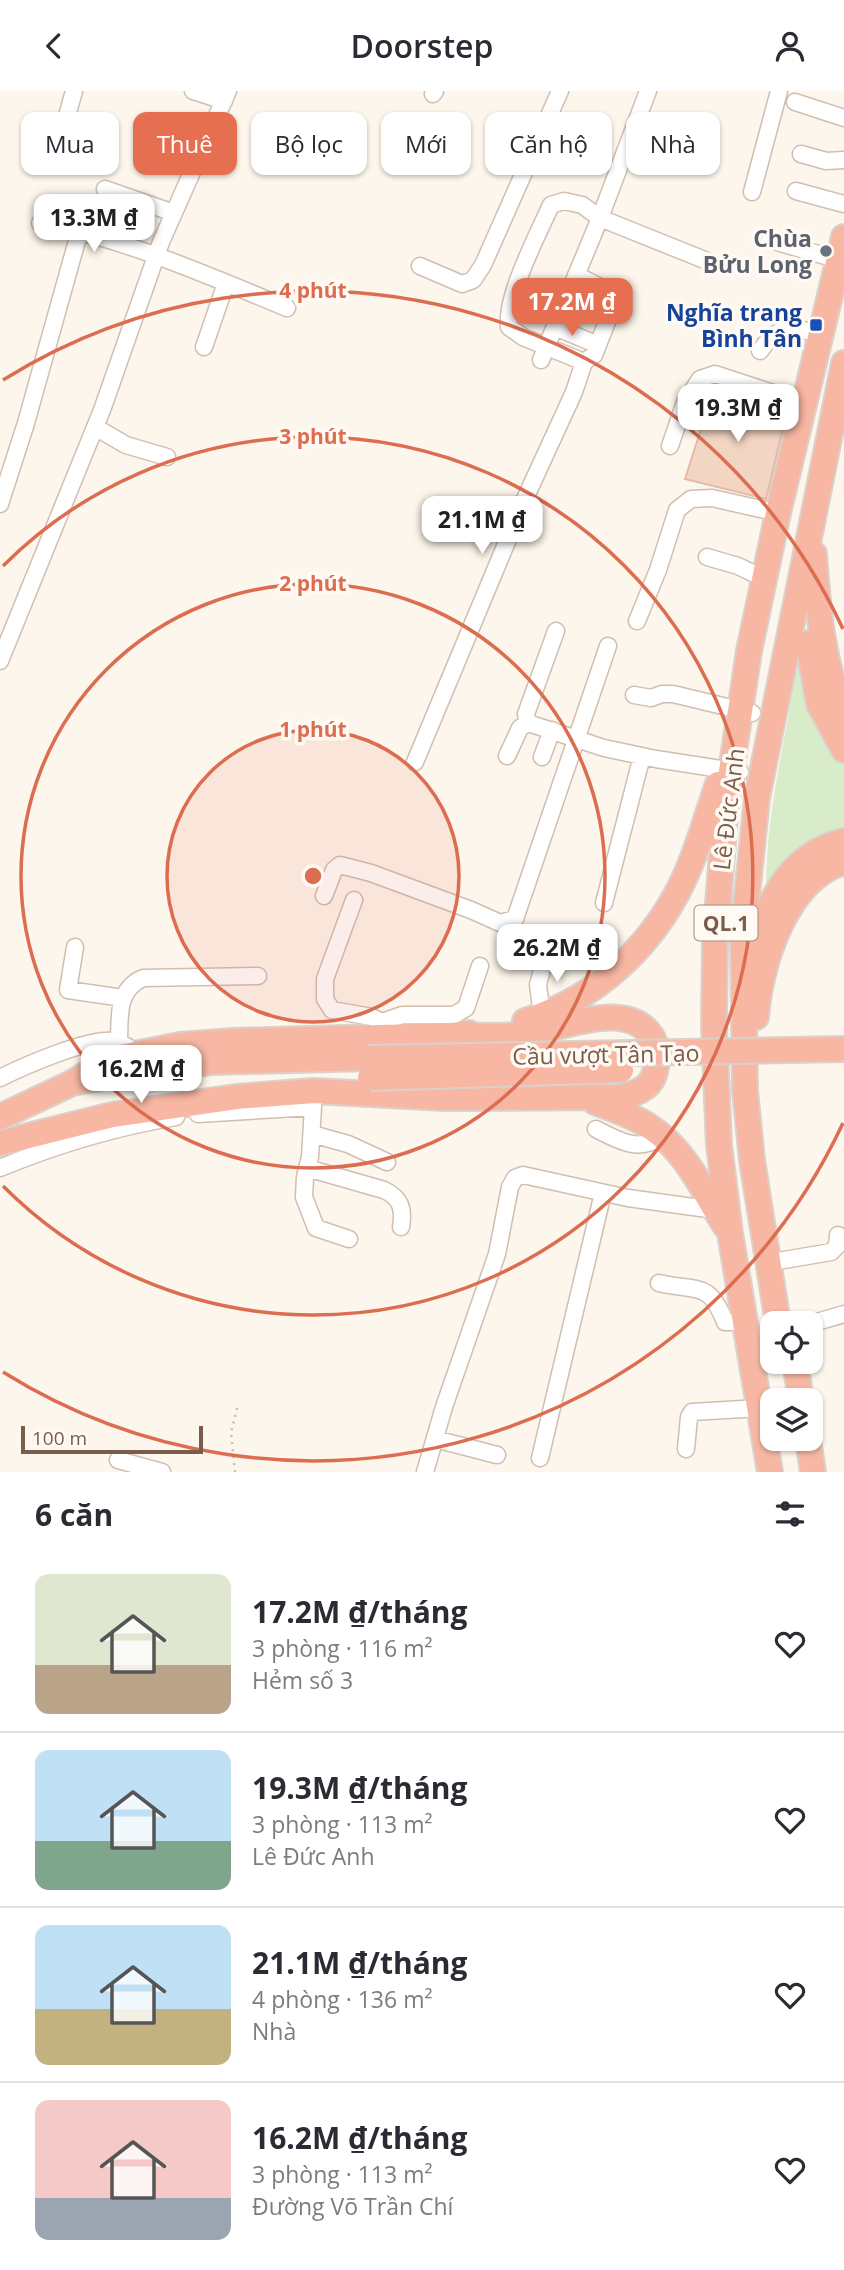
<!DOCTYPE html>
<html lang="vi">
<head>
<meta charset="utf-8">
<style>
	body { margin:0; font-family:"Open Sans",sans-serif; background:#f2f2f3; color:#2b2b33; height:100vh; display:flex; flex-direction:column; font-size:26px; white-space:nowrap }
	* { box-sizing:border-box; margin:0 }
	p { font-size:23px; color:#7c7c81 }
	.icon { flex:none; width:38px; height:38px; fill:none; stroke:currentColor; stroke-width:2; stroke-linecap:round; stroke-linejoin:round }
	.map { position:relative; height:1381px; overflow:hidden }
	.drawer { display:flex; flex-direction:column; background:#fff; flex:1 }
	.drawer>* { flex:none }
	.top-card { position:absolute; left:21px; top:21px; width:803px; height:63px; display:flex; gap:14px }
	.controls { position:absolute; left:760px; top:1220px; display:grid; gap:14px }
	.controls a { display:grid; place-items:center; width:63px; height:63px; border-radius:14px; background:#fff; box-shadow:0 2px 5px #0004; font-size:35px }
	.scale { position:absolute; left:21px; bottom:18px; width:182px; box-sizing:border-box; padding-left:7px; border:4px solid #7a5c4d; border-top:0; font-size:19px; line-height:24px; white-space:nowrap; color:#7a5c4d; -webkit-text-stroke:5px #fffaf3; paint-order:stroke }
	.price { position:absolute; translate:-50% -60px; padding:0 16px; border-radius:14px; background:#fff; color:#222; font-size:23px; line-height:46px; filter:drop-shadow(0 2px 4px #0008) }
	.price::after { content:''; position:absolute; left:50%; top:42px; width:21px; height:16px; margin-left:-10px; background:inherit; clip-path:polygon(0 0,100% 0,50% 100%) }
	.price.selected { background:#e76f51; color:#fff }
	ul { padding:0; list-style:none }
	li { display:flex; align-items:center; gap:21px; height:175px; padding:0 35px }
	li+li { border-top:2px solid #e1e1e2 }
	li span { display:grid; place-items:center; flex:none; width:196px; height:140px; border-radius:14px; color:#555 }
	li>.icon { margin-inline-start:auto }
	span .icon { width:84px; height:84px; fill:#fffc; stroke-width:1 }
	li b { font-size:30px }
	h2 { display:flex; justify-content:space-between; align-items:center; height:84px; padding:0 35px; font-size:30px }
	.pill { padding:0 24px; border-radius:14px; background:#fff; box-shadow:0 2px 5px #0004; font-size:24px; line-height:63px }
	.pill.selected { background:#e76f51; color:#fff }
	header { display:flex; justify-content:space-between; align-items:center; height:91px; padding:0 35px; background:#fff; font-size:32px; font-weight:600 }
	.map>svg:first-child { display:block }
	.green { fill:#d8ecc9 }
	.building { fill:#f3d5c3; stroke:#e6bba3; stroke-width:2; filter:url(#shadow) }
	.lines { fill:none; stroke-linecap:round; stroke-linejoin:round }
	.minor-casing { stroke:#d1beb0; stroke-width:19 }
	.highway-casing { stroke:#dad1cd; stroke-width:28 }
	.path { stroke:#d9b8a5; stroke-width:2.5; stroke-dasharray:2 5; stroke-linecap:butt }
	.minor { stroke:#fff; stroke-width:16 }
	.highway { stroke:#f7b7a3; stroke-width:24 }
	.highway-bridge-casing { stroke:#dad1cd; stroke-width:28; stroke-linecap:butt }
	.highway-bridge { stroke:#f7b7a3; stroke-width:24 }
	.ring { fill:none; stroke:#dc6d51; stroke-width:3.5 }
	.worship-dot { fill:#6b7280; stroke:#fffaf3; stroke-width:2.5 }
	.transit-dot { fill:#1a4fb4; stroke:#fffaf3; stroke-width:2.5 }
	.labels { text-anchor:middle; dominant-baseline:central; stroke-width:7; stroke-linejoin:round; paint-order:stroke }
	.shield { fill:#fffaf3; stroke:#a28b7f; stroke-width:2 }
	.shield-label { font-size:21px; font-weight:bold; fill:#7a5c4d }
	.worship-label { font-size:23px; font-weight:bold; fill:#5b616d; stroke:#fffaf3; text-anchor:end }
	.transit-label { font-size:23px; font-weight:bold; fill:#164399; stroke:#fffaf3; text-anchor:end }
	.street-label { font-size:23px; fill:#7a5c4d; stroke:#fffaf3 }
	.centre { fill:#dc6d51; stroke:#fffaf3; stroke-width:3.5 }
	.ring-label { font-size:21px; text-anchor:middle; font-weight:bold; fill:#dc6d51; stroke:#fffaf3; stroke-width:7; stroke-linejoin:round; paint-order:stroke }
</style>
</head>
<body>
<header><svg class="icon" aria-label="back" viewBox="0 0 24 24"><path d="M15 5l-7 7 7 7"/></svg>Doorstep<svg class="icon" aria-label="person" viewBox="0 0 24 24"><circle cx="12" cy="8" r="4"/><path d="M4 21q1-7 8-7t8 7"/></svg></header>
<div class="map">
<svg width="844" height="1381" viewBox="0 0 844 1381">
	<defs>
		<filter id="shadow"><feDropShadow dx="6" dy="-6" stdDeviation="0" flood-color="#0004"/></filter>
	</defs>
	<rect width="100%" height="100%" fill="#fdf6ec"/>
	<path class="green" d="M798 569 825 648 844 674V744L766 798C766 741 777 683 788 628 791 608 792 589 798 569Z"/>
	<path class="building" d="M715 294 787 320 766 408 685 388Z"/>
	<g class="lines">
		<defs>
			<path id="minor" d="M193 0 224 10
				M433 3 435 0
				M795 11 844 27
				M64 36 74 0
				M801 63 826 70 844 69
				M105 98 174 122
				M796 100 844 113
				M752 101 779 0
				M40 132C126 148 207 184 287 217
				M770 149 839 169
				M420 175 462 193 473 189 483 174 560 0
				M555 236 598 254
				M204 256 226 192
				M760 260C779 232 791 236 821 243
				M541 269 600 127 648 0
				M584 271 523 246 509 236C505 206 538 143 551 114L564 110 582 114 600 127 712 172
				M95 336 126 354 167 366
				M670 355 685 311 700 288 715 283 782 305 803 316
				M0 413 26 332 80 139
				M707 466 738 475 765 488
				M637 530 658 479 677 419 691 408 712 407 778 422
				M556 540 526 623 528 632 604 657 656 668 740 681
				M0 570 102 319 161 151 228 0
				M634 604 651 607 662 603H673L752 622
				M507 665 520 637 528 632
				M542 666 552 639
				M415 671 524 410 574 301 584 271 594 264 614 213 604 198 576 184
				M324 805 334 779 340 774 371 782 471 819 500 832 515 828 608 555
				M354 809 325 888V908L332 919 372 926 387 934 389 945
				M604 812 642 665
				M75 856 68 899 123 907
				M542 924 538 894 546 863
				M382 931 402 924H454L466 917 480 875
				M119 951C120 926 116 899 143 887L258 885
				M0 987C24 975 88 947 113 950 119 951 123 953 128 956
				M313 1016 310 1066 305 1086 304 1106 316 1137 349 1148
				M198 1023 313 1016 314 1000
				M596 1038C619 1050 639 1062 662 1045
				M312 1043 348 1053 387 1071
				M0 1077C56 1054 116 1036 176 1026
				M307 1077 384 1099C401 1107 404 1118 401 1136
				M778 1170 831 1161 837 1155 838 1144
				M659 1192C697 1201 709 1189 725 1231H745
				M810 1233 844 1223
				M435 1348 497 1364
				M686 1358 689 1326 692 1321 760 1317
				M540 1367 603 1102
				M118 1369 162 1381
				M425 1381 444 1316 497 1163 510 1096 515 1087 523 1084 628 1107 715 1119"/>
			<path id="highway" d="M814 463C818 516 822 573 844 621
				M808 552 819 613 844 659
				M750 869C766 817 785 764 844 750
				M756 926C760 872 787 787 844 771
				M525 930C599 907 658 850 688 779 700 751 708 721 718 693
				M72 992 111 968 180 954 233 950 453 944 469 942
				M595 1011C613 1018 634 1025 650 1036 686 1059 704 1102 726 1136
				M0 1026 72 992 132 981 211 971 368 967
				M0 1052 112 1024 236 1006 314 1000 445 1007 620 1006C633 1003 649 999 654 984 658 973 658 958 653 948 629 903 553 942 517 944 496 946 474 944 453 944
				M778 1232 752 1069 745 1000 743 843 757 707 844 272
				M795 1270 801 1309
				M808 1348 813 1381
				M770 1381 730 1142 719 1054 714 936 715 850 726 714 749 560 778 422 844 146"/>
		</defs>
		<use href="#minor" class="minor-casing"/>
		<use href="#highway" class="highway-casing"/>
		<path class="path" d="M235 1381 231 1342 238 1313"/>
		<use href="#minor" class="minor"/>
		<use href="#highway" class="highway"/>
		<defs>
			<path id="highway-bridge" d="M368 967 844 958
				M370 987 621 979"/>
		</defs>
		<use href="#highway-bridge" class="highway-bridge-casing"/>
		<use href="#highway-bridge" class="highway-bridge"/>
	</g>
	<circle cx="313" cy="785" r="146" fill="#dc6d51" fill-opacity=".12"/>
	<g class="ring">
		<circle cx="313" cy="785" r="146"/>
		<circle cx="313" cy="785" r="292"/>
		<path d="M3 475A439 439 0 1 1 3 1095"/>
		<path d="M843 1032A585 585 0 0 1 3 1281M3 289A585 585 0 0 1 843 538"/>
	</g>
	<circle class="worship-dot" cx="826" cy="160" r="7"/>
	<rect class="transit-dot" x="809" y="227" width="14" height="14" rx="3.5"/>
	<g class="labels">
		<rect class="shield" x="694.5" y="814.5" width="63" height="35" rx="5"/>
		<g class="shield-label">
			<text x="726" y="832">QL.1</text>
		</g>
		<g class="worship-label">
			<text x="812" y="147">Chùa<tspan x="812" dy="26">Bửu Long</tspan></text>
		</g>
		<g class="transit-label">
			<text x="802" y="221">Nghĩa trang<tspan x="802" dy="26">Bình Tân</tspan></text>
		</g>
		<g class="street-label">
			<text transform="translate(728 718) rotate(-83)">Lê Đức Anh</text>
			<text transform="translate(606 963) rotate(-1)">Cầu vượt Tân Tạo</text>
		</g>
	</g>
	<circle cx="313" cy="785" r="10" class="centre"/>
	<g class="ring-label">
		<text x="313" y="207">4 phút</text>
		<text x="313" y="353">3 phút</text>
		<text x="313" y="500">2 phút</text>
		<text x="313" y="646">1 phút</text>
	</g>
</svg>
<div class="controls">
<a><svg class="icon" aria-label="locate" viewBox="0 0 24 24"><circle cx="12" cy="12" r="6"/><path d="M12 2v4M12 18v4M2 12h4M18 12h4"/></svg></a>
<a><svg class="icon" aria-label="layers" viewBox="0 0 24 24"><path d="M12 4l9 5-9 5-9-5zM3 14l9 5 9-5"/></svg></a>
</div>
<div class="scale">100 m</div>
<b class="price" style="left:94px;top:163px">13.3M ₫</b>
<b class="price selected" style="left:572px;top:247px">17.2M ₫</b>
<b class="price" style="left:738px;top:353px">19.3M ₫</b>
<b class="price" style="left:482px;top:465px">21.1M ₫</b>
<b class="price" style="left:557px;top:893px">26.2M ₫</b>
<b class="price" style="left:141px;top:1014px">16.2M ₫</b>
<div class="top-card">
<a class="pill">Mua</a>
<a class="pill selected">Thuê</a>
<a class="pill">Bộ lọc</a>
<a class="pill">Mới</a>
<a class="pill">Căn hộ</a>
<a class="pill">Nhà</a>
</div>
</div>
<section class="drawer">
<h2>6 căn<svg class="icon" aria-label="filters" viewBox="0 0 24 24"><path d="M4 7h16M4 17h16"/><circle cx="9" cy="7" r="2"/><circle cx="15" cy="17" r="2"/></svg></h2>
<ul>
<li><span style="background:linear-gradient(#dfe7d0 65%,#b9a48a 0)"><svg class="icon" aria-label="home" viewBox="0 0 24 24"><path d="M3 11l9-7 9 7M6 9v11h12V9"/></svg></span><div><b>17.2M ₫/tháng</b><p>3 phòng · 116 m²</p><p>Hẻm số 3</p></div><svg class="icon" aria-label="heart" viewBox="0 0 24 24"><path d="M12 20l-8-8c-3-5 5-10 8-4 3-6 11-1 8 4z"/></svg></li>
<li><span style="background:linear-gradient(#bfe0f5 65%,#7fa58c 0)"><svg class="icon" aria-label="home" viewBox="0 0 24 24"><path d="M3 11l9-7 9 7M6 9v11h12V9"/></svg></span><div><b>19.3M ₫/tháng</b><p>3 phòng · 113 m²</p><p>Lê Đức Anh</p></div><svg class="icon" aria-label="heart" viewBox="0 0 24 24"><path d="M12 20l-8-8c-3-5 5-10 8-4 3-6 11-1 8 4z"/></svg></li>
<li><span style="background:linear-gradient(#bfe0f5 60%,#c2b280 0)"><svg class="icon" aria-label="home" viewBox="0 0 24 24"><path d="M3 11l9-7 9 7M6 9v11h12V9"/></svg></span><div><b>21.1M ₫/tháng</b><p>4 phòng · 136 m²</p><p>Nhà</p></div><svg class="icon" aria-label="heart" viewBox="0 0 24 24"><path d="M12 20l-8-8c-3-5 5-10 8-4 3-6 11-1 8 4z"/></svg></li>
<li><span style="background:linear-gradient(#f6c9c9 70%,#9aa5b1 0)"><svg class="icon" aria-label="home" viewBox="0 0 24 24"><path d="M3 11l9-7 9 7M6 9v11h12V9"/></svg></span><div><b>16.2M ₫/tháng</b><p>3 phòng · 113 m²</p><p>Đường Võ Trần Chí</p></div><svg class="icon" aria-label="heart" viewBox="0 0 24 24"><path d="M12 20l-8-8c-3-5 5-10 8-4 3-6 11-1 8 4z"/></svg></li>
</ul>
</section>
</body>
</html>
